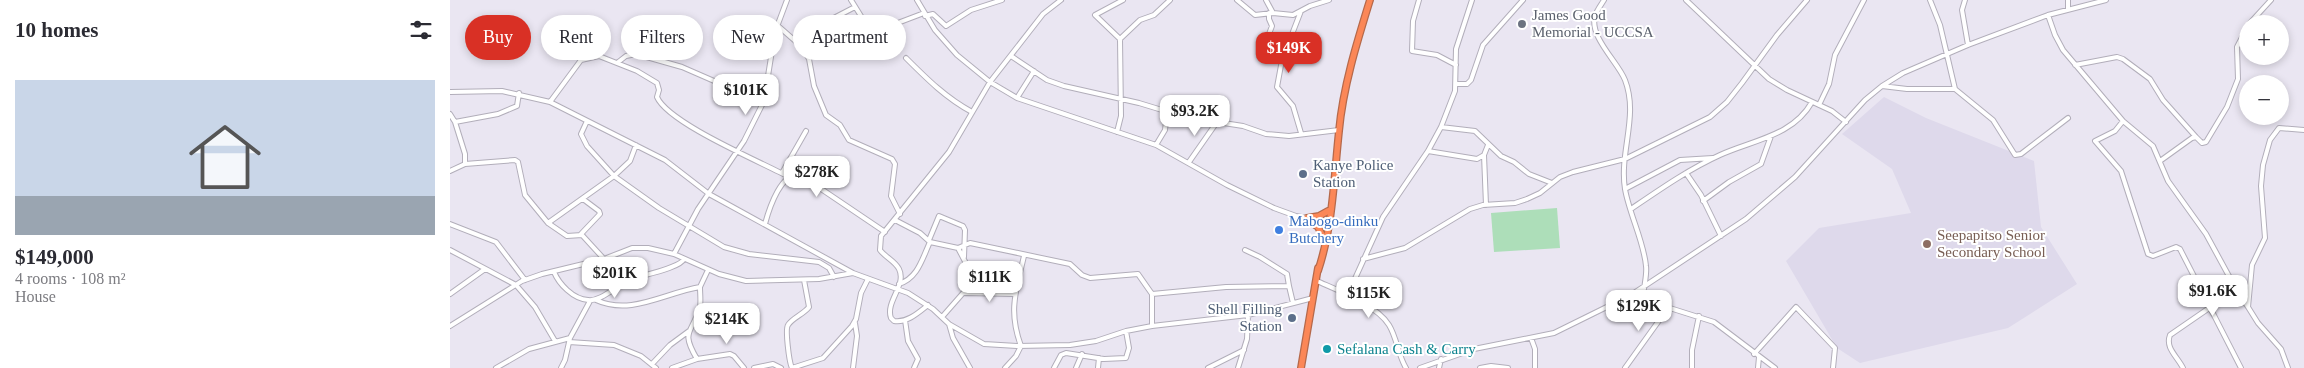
<!DOCTYPE html>
<html lang="en">
<head>
<meta charset="utf-8">
<style>
	body { margin:0; font-family:Georgia,serif; background:#f7f7f7; color:#2b2b33; height:100vh; display:flex; flex-direction:column; font-size:19px; white-space:nowrap }
	* { box-sizing:border-box; margin:0 }
	p { font-size:16px; color:#7c7c81 }
	.icon { flex:none; width:28px; height:28px; fill:none; stroke:currentColor; stroke-width:2; stroke-linecap:round; stroke-linejoin:round }
	.map { position:relative; flex:1; overflow:hidden }
	.side { display:flex; flex-direction:column; background:#fff; width:450px }
	.side>* { flex:none }
	.guide { position:absolute; left:15px; top:15px; width:475px; height:45px; display:flex; gap:10px }
	.fabs { position:absolute; left:1789px; top:15px; display:grid; gap:10px }
	.fabs a { display:grid; place-items:center; width:50px; height:50px; border-radius:50%; background:#fff; box-shadow:0 2px 8px #0003; font-size:25px }
	.price { position:absolute; translate:-50% -42px; padding:0 11px; border-radius:10px; background:#fff; color:#222; font-size:16px; line-height:32px; filter:drop-shadow(0 1px 2px #0008) }
	.price::after { content:''; position:absolute; left:50%; top:30px; width:15px; height:11px; margin-left:-8px; background:inherit; clip-path:polygon(0 0,100% 0,50% 100%) }
	.price.current { background:#d93025; color:#fff }
	ul { padding:0; list-style:none }
	li { display:grid; align-content:center; gap:10px; height:265px; padding:0 15px }
	li span { display:grid; place-items:center; height:155px; border-radius:0px; color:#555 }
	li>.icon { margin-inline-start:auto }
	span .icon { width:90px; height:90px; fill:#fffc; stroke-width:1 }
	li b { font-size:21px }
	h2 { display:flex; justify-content:space-between; align-items:center; height:60px; padding:0 15px; font-size:21px }
	.pill { padding:0 18px; border-radius:22px; background:#fff; box-shadow:0 2px 8px #0003; font-size:18px; line-height:45px }
	.pill.current { background:#d93025; color:#fff }
	main { display:flex; flex:1; min-height:0 }
	.map>svg:first-child { display:block }
	.built { fill:#ded9eb }
	.green { fill:#addeb9 }
	.lines { fill:none; stroke-linecap:round; stroke-linejoin:round }
	.minor-casing { stroke:#b2aeba; stroke-width:6 }
	.highway-casing { stroke:#b5694b; stroke-width:8 }
	.minor { stroke:#fff; stroke-width:4 }
	.highway { stroke:#fb8757; stroke-width:5.5 }
	.worship-dot { fill:#6b7280; stroke:#fff; stroke-width:2 }
	.service-dot { fill:#5c6f8a; stroke:#fff; stroke-width:2 }
	.shop-dot { fill:#3f7fe0; stroke:#fff; stroke-width:2 }
	.education-dot { fill:#8d6e63; stroke:#fff; stroke-width:2 }
	.culture-dot { fill:#0f9aa8; stroke:#fff; stroke-width:2 }
	.labels { text-anchor:middle; dominant-baseline:central; stroke-width:4; stroke-linejoin:round; paint-order:stroke }
	.worship-label { font-size:15px; fill:#5b616d; stroke:#fff; text-anchor:start }
	.service-label { font-size:15px; fill:#4e5e75; stroke:#fff; text-anchor:start }
	.shop-label { font-size:15px; fill:#366cbe; stroke:#fff; text-anchor:start }
	.education-label { font-size:15px; fill:#785e54; stroke:#fff; text-anchor:start }
	.culture-label { font-size:15px; fill:#0d838f; stroke:#fff; text-anchor:start }
</style>
</head>
<body>
<main>
<section class="side">
<h2>10 homes<svg class="icon" aria-label="filters" viewBox="0 0 24 24"><path d="M4 7h16M4 17h16"/><circle cx="9" cy="7" r="2"/><circle cx="15" cy="17" r="2"/></svg></h2>
<ul>
<li><span style="background:linear-gradient(#c9d6e8 75%,#9aa5b1 0)"><svg class="icon" aria-label="home" viewBox="0 0 24 24"><path d="M3 11l9-7 9 7M6 9v11h12V9"/></svg></span><div><b>$149,000</b><p>4 rooms · 108 m²</p><p>House</p></div></li>
</ul>
</section>
<div class="map">
<svg width="1854" height="368" viewBox="0 0 1854 368">
	<rect width="100%" height="100%" fill="#eae6f2"/>
	<path class="built" d="M1434 97 1476 118 1584 161 1591 227 1627 284 1558 328 1410 363 1387 348 1336 261 1369 228 1461 213 1442 169 1392 134Z"/>
	<path class="green" d="M1107 208 1110 248 1044 252 1041 213Z"/>
	<g class="lines">
		<defs>
			<path id="minor" d="M401 0 419 29 424 32 474 13
				M467 0 485 30 507 55 540 82 567 98 706 145 777 185 824 208 846 216 878 222
				M787 0 805 15 823 13 843 15 860 6 879 0
				M816 0 823 13
				M969 0 963 21 962 51 987 55 1006 65
				M1154 0C1151 5 1147 10 1145 16 1139 37 1168 62 1175 80 1189 116 1169 152 1175 189 1179 213 1194 242 1196 266 1197 273 1195 281 1194 289
				M1236 0 1319 79 1337 90 1382 111 1396 122
				M1515 0 1512 10 1518 45
				M1618 9V0
				M819 13V19L822 26 819 34 832 60
				M1598 15 1605 35 1613 50 1673 121 1703 146 1718 181 1756 234 1786 289 1798 307
				M475 16 483 14 496 26 521 10 552 0
				M1799 24 1821 0
				M327 25 351 46H355L378 21 405 7
				M670 39 645 15 673 0
				M352 46 359 59 364 86 376 115 390 125 399 140 442 159 445 164 441 196 450 214
				M561 56 597 80 614 86 689 103 735 117 793 126 816 134 839 136 889 130
				M456 58C477 79 496 98 522 112
				M167 63 176 56 186 54 232 67 271 84 316 89
				M1625 65 1667 57 1673 59 1700 79 1713 100 1746 137
				M1006 84H1017L1021 80 1033 45 1073 0
				M1432 86 1457 89H1505L1490 25 1480 0
				M1505 89 1543 120 1565 155 1571 154 1618 118
				M0 92 52 91 100 102 215 160 259 194 403 273
				M567 98 584 71
				M100 102 131 60 149 56 187 71 207 83 209 90 207 97C218 123 311 162 339 177
				M1369 105 1379 84 1385 55 1414 0
				M0 114 5 122 48 114 67 106 69 93
				M137 121 131 134 137 146 164 176 209 208 274 247 299 254 369 262 379 268 384 277
				M1673 121 1665 131 1645 141 1671 171 1698 254 1703 256 1726 247 1730 249 1791 368
				M991 127 1025 131 1051 156 1064 162 1079 174 1102 183
				M667 132 671 116 670 39 690 20 704 15 720 0
				M851 133 843 106 827 87 832 60 851 11
				M706 145 715 130 717 113
				M978 151 1027 159 1034 155 1038 145
				M1034 155 1036 205
				M1710 161 1742 138 1746 137 1752 143 1756 142 1777 107 1788 79 1787 47 1798 26
				M739 162 767 122
				M15 164 65 160 68 162 75 195 98 223
				M0 171 15 164V154L5 122
				M332 173 356 131
				M1236 173 1251 195 1271 236
				M1175 189 1230 160 1263 158
				M1253 201 1279 182 1311 164 1321 136
				M1181 209C1209 190 1239 169 1270 155 1303 140 1343 136 1362 102
				M445 220 470 233 480 242C472 259 468 278 449 284
				M0 224 46 242 75 280
				M315 224C319 209 332 168 352 176L435 232
				M131 234 150 214 149 211 133 199
				M479 240 489 216 513 226 515 230 514 257
				M480 242 508 248 520 271 521 284 492 317
				M508 248 520 243 620 264 632 275 640 278 688 274 702 294V326
				M0 250 66 285 85 307 105 341
				M795 250 810 257 837 274 839 286
				M224 254 248 209 294 141 314 101 325 32 337 0
				M154 259 132 235 117 236 98 223 164 176 180 161 186 145
				M913 259 955 248 1020 209 1033 205 1065 203 1077 199 1090 193 1110 177 1123 172 1175 159 1260 117 1277 102 1292 83 1327 35 1357 0
				M104 272C109 284 123 299 138 300 151 302 168 284 182 279 193 275 230 268 234 259
				M354 280 359 307C354 314 342 318 338 325 335 329 339 362 342 368L373 358 402 326 406 319 411 293 418 279
				M867 281C887 290 927 305 939 325 947 338 948 355 956 368
				M514 293 565 294
				M0 294 35 269
				M702 294 776 287 839 286 843 303
				M898 294 933 217 978 151 991 127 1005 91 1006 49 1022 0
				M1182 296 1264 322 1325 368
				M146 300C181 316 214 293 250 287L258 270
				M478 305C468 313 457 323 444 321L441 318C435 302 457 285 449 269 445 261 435 257 430 250L431 236 499 152 540 82 593 14 611 0
				M455 320 458 341 468 359 464 368
				M499 324 503 338 520 368
				M0 326 72 281 92 274 154 259 182 248H198L224 254 269 274 296 281 369 279 403 273 458 293 483 309 499 324 534 344 567 346 620 345 646 341 676 331 702 326 798 315 863 298
				M1081 338 1085 349V368
				M119 342 164 345 191 356 206 368
				M1304 354 1346 307 1385 348 1383 368
				M247 359C230 330 242 334 250 307 251 302 250 293 250 287
				M202 364 220 345 239 331
				M46 368 79 349 120 338
				M111 368 115 360 120 338 140 301
				M222 368 247 359 280 354 284 356 294 368
				M304 368 323 364 331 368
				M403 368 407 336 405 323
				M555 368 566 356 571 346C558 311 566 291 574 256
				M604 368 611 355 616 353 654 359 676 358 679 348 676 331
				M626 368 632 354
				M648 368 649 358
				M758 368 794 350
				M788 368 797 339 798 315
				M970 368 1024 349 1104 333 1181 295 1296 219 1345 177 1415 100 1432 86 1453 73 1518 45 1598 15 1656 0
				M989 368 991 359
				M1030 368 1041 366 1058 368
				M1175 368 1218 308
				M1242 368V350L1249 316
				M1308 368 1309 357
				M1733 368C1727 356 1715 348 1720 335L1765 304 1799 291
				M1838 368 1831 349 1808 323 1798 307 1802 265 1815 238 1811 186 1813 165 1820 140 1829 128 1854 130"/>
			<path id="highway" d="M857 218 869 216 878 211
				M859 221 868 227 873 237
				M868 271C883 226 884 177 889 131 893 87 907 42 920 0
				M851 368 868 268"/>
		</defs>
		<use href="#minor" class="minor-casing"/>
		<use href="#highway" class="highway-casing"/>
		<use href="#minor" class="minor"/>
		<use href="#highway" class="highway"/>
	</g>
	<circle class="worship-dot" cx="1072" cy="24" r="5"/>
	<g class="service-dot">
		<circle cx="853" cy="174" r="5"/>
		<circle cx="842" cy="318" r="5"/>
	</g>
	<circle class="shop-dot" cx="829" cy="230" r="5"/>
	<circle class="education-dot" cx="1477" cy="244" r="5"/>
	<circle class="culture-dot" cx="877" cy="349" r="5"/>
	<g class="labels">
		<g class="worship-label">
			<text x="1082" y="15">James Good<tspan x="1082" dy="17">Memorial - UCCSA</tspan></text>
		</g>
		<g class="service-label">
			<text x="863" y="165">Kanye Police<tspan x="863" dy="17">Station</tspan></text>
			<text x="832" y="309" text-anchor="end">Shell Filling<tspan x="832" dy="17">Station</tspan></text>
		</g>
		<g class="shop-label">
			<text x="839" y="221">Mabogo-dinku<tspan x="839" dy="17">Butchery</tspan></text>
		</g>
		<g class="education-label">
			<text x="1487" y="235">Seepapitso Senior<tspan x="1487" dy="17">Secondary School</tspan></text>
		</g>
		<g class="culture-label">
			<text x="887" y="349">Sefalana Cash &amp; Carry</text>
		</g>
	</g>
</svg>
<div class="fabs">
<a>+</a>
<a>−</a>
</div>
<b class="price current" style="left:839px;top:74px">$149K</b>
<b class="price" style="left:296px;top:116px">$101K</b>
<b class="price" style="left:745px;top:137px">$93.2K</b>
<b class="price" style="left:367px;top:198px">$278K</b>
<b class="price" style="left:165px;top:299px">$201K</b>
<b class="price" style="left:540px;top:303px">$111K</b>
<b class="price" style="left:1763px;top:317px">$91.6K</b>
<b class="price" style="left:919px;top:319px">$115K</b>
<b class="price" style="left:1189px;top:332px">$129K</b>
<b class="price" style="left:277px;top:345px">$214K</b>
<div class="guide">
<a class="pill current">Buy</a>
<a class="pill">Rent</a>
<a class="pill">Filters</a>
<a class="pill">New</a>
<a class="pill">Apartment</a>
</div>
</div>
</main>
</body>
</html>
